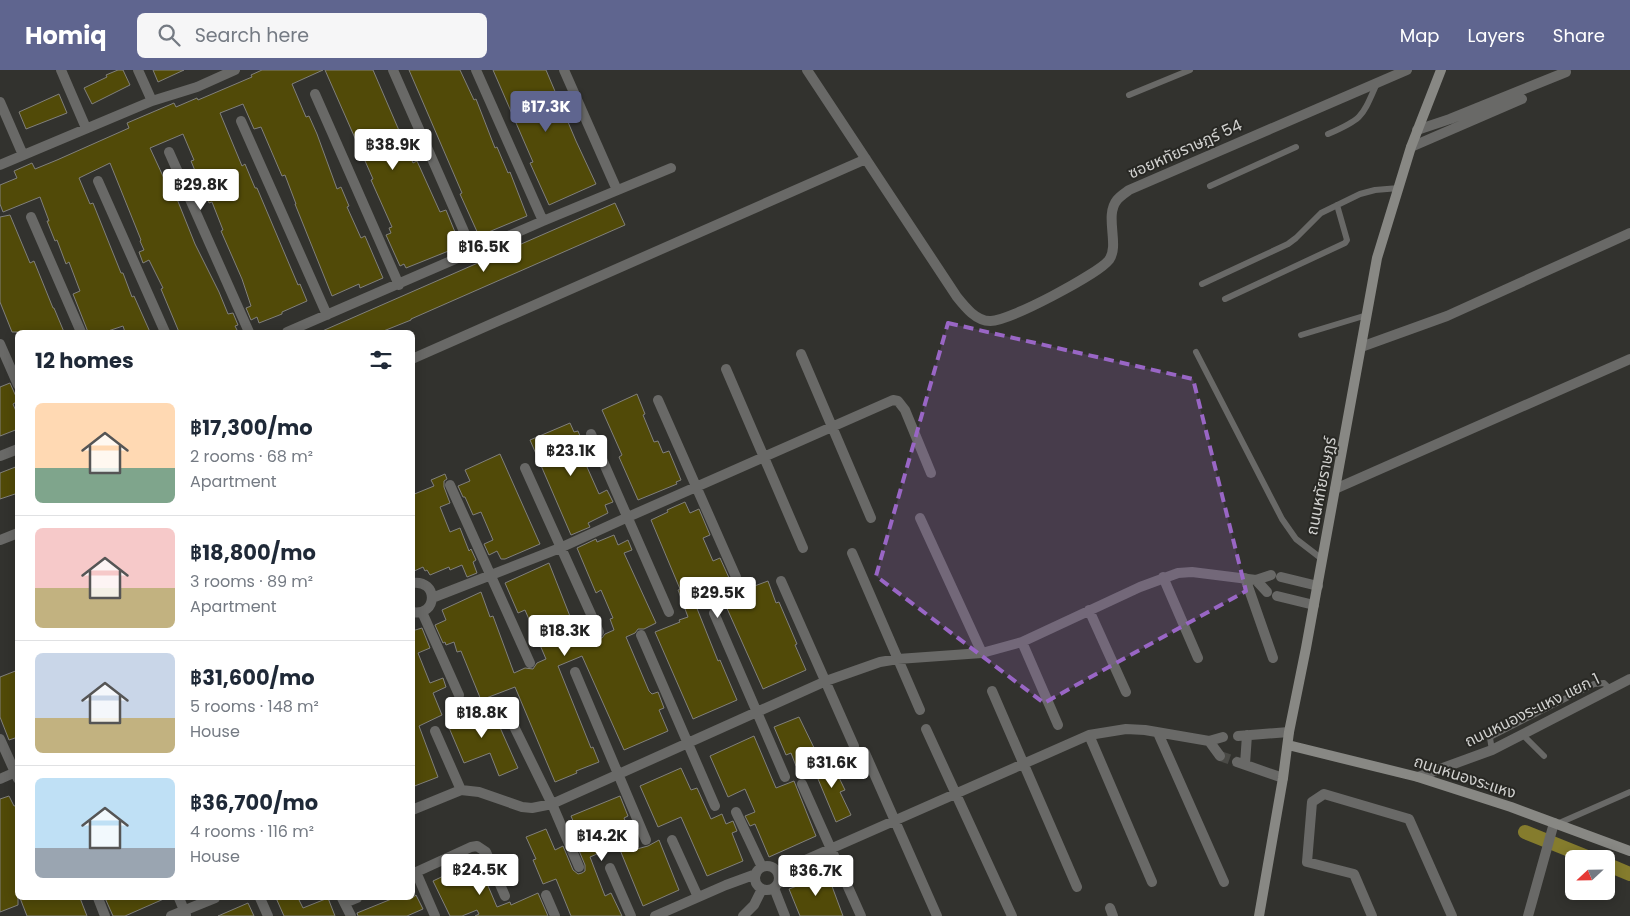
<!DOCTYPE html>
<html lang="en">
<head>
<meta charset="utf-8">
<style>
	body { margin:0; font-family:Poppins,"Noto Sans Thai",sans-serif; background:#f6f6f7; color:#1f2937; height:100vh; display:flex; flex-direction:column; font-size:19px; white-space:nowrap }
	* { box-sizing:border-box; margin:0 }
	p { font-size:16px; color:#747a83 }
	.icon { flex:none; width:28px; height:28px; fill:none; stroke:currentColor; stroke-width:2; stroke-linecap:round; stroke-linejoin:round }
	.map { position:relative; flex:1; overflow:hidden }
	.details { position:absolute; left:15px; top:260px; width:400px; height:570px; display:flex; flex-direction:column; background:#fff; border-radius:8px; box-shadow:0 2px 12px #0003 }
	.details>* { flex:none }
	.needle { width:32px; rotate:248deg }
	.tools { position:absolute; left:1565px; top:780px; display:grid; gap:10px }
	.tools a { display:grid; place-items:center; width:50px; height:50px; border-radius:8px; background:#fff; box-shadow:0 2px 12px #0003; font-size:25px }
	.price { position:absolute; translate:-50% -42px; padding:0 11px; border-radius:5px; background:#fff; color:#222; font-size:16px; line-height:32px; filter:drop-shadow(0 1px 2px #0008) }
	.price::after { content:''; position:absolute; left:50%; top:30px; width:15px; height:11px; margin-left:-8px; background:inherit; clip-path:polygon(0 0,100% 0,50% 100%) }
	.price.current { background:#5f658f; color:#fff }
	ul { padding:0; list-style:none }
	li { display:flex; align-items:center; gap:15px; height:125px; padding:0 20px }
	li+li { border-top:1px solid #e0e1e3 }
	li span { display:grid; place-items:center; flex:none; width:140px; height:100px; border-radius:8px; color:#555 }
	li>.icon { margin-inline-start:auto }
	span .icon { width:60px; height:60px; fill:#fffc; stroke-width:1 }
	li b { font-size:21px }
	h2 { display:flex; justify-content:space-between; align-items:center; height:60px; padding:0 20px; font-size:21px }
	header { display:flex; align-items:center; gap:30px; box-sizing:border-box; height:70px; padding:0 25px; background:#5f658f; color:#fff }
	header strong { font-size:24px }
	nav { display:flex; gap:28px; margin-inline-start:auto; font-size:18px }
	.search { width:350px; height:45px; background:#f6f6f7; display:flex; align-items:center; gap:12px; box-sizing:border-box; padding:0 18px; border-radius:8px; color:#747a83; font-size:19px }
	.map>svg:first-child { display:block }
	.lines { fill:none; stroke-linecap:round; stroke-linejoin:round }
	.canal { stroke:#857c2d; stroke-width:14 }
	.building { fill:#514a08; stroke:#81807c }
	.street-tunnel { stroke:#4a4a46; stroke-width:10; stroke-dasharray:10 5; stroke-linecap:butt }
	.lane { stroke:#696967; stroke-width:6 }
	.street { stroke:#696967; stroke-width:10 }
	.secondary { stroke:#888884; stroke-width:10 }
	.marked { fill:#9966c5; fill-opacity:0.2; stroke:#9966c5; stroke-width:4; stroke-dasharray:10 6; stroke-linejoin:round }
	.labels { text-anchor:middle; dominant-baseline:central; stroke-width:4; stroke-linejoin:round; paint-order:stroke }
	.street-label { font-size:16px; fill:#d1d1cf; stroke:#282824 }
</style>
</head>
<body>
<header>
<strong>Homiq</strong>
<div class="search"><svg class="icon" aria-label="search" viewBox="0 0 24 24"><circle cx="10" cy="10" r="6"/><path d="M15 15l6 6"/></svg>Search here</div>
<nav><a>Map</a><a>Layers</a><a>Share</a></nav>
</header>
<div class="map">
<svg width="1630" height="846" viewBox="0 0 1630 846">
	<rect width="100%" height="100%" fill="#32322e"/>
	<g class="lines">
		<path class="canal" d="M1525 762 1592 789
			M1606 794 1630 804"/>
	</g>
	<path class="building" d="M118 0H123L130 15 92 34 84 18 107 7 106 5Z
		M153 0H184L158 12Z
		M262 0H323L292 14 306 47 309 46 317 64 337 119 341 117 349 136 347 137 361 168 365 166 383 208 360 218 359 214 332 226 295 134H296L285 105 282 106 261 57 254 59 243 34 220 43 242 96 245 94 255 118H257L298 215 300 214 307 231 282 242V244L259 253 257 247 251 250 246 238 251 236 242 209 221 161 223 160 212 132 209 133 200 113 191 91 194 90 183 64 150 78 174 130 177 129 195 174 219 222 228 244 233 243 238 255 235 256 238 262H179L161 219 163 218 149 190 143 193 139 182 144 180 140 171 141 170 110 93 79 108 90 134 93 133 121 203H123L132 227 134 226 150 262H125L123 256 105 262H88L73 224 80 221 69 192 66 194 57 170 55 171 47 151H49L40 127 3 142 0 134V115L17 108 14 101 32 93 35 99 57 90 129 58 127 53 174 33 176 37 197 28 198 30 252 7 251 5Z
		M325 0H373L413 93 417 91 440 142 446 140 457 167H455L456 170 453 172 456 178 406 198 404 194 400 196 386 165 391 163 389 158 392 157 371 110 373 109Z
		M409 0H460L474 30 476 29 495 78 497 77 508 103 510 102 527 146 479 166 460 124 462 123Z
		M493 0H546L576 71 596 114 549 135 530 93 533 92Z
		M59 24 67 43 26 59 19 42Z
		M615 133 625 155 411 249V250L381 262H320Z
		M10 145 30 193 34 191 53 238H54L64 262H12L0 232V147Z
		M10 313 18 331 13 334 18 346V359L0 366V317Z
		M637 324 645 344 643 345 654 372 658 371 663 383 669 381 681 410 676 412 677 414 638 430 619 387 622 385 602 340Z
		M570 353 574 362 578 361 592 395 587 397 599 424 607 420 613 432 605 435 608 443 588 453 590 457 571 465 530 370Z
		M500 384 540 474 505 489H501L497 481 489 485 484 474 493 470 481 442 473 445 465 427H463L458 416 470 411 465 400Z
		M18 396V423L0 429V403Z
		M445 404 447 409 444 411V417L450 433 440 437 450 462 460 458 469 481 471 479 476 490 473 492 477 503 467 507 462 495 450 500 449 497 430 505 427 500 425 501 423 497 412 502V425L434 416 431 410Z
		M685 432 690 443 699 439 710 465 703 468 713 491 720 488 730 510 732 513 738 514 741 521 768 511 776 533 779 532 797 574 795 575 806 600 763 619 721 525 696 536 718 591 720 590 737 630 693 649 655 562 680 552 679 550 688 547 678 520 680 519 651 450 668 442 667 440Z
		M614 465 618 475 628 470 632 480 624 483 656 553 644 559H638L635 563 626 567 649 621 652 624 658 622 664 638 659 640 668 661 624 680 582 586 558 596 591 678 593 677 599 692 576 701 577 703 555 712 515 617 481 630 461 581 457 582 454 572 446 575 445 572 443 573 435 555 446 550 442 540 481 522 490 547 493 546 514 603 525 598 533 599 537 593 546 589 525 540 518 543 505 513 549 493 577 564H579L584 574 597 568H602L605 564 614 560 610 549 613 548 601 520 596 523 577 478 596 469 597 472Z
		M422 558 430 578 418 583 430 613 443 608 446 617 433 623 442 645 419 656 438 707 412 717V561Z
		M18 600V667L9 670 0 647V607Z
		M490 635 518 698 499 706 490 683 464 693 447 653Z
		M799 647 818 686 796 696 791 683 786 685 774 657Z
		M754 666 776 718 794 711 816 766 769 787 755 754 750 756 745 746 755 742 745 719 728 727 710 686Z
		M830 689 845 720 840 722 851 745 836 752 813 697Z
		M681 698 691 720 697 718 711 749 722 744 726 754 733 751 737 761 732 763 743 791 707 806 681 747 658 757 640 716Z
		M9 726 14 736 18 735V835L0 842V729Z
		M620 726 628 746 624 748 637 779 648 776 659 770 679 820 643 836 618 775 590 787 605 826 611 823 622 846H571L556 809 543 814 533 790 536 789 526 767 546 759 555 780 563 776 573 800 578 804 582 803 585 801V795L575 771V769L580 767 571 746Z
		M477 790 497 837 510 832 511 835 538 823 548 846H475L479 844 477 840 462 846H450L433 811Z
		M826 800 843 846H800L789 819 810 811 808 807Z
		M416 825 423 839 407 846H358L357 843 394 828H412Z
		M20 828H80L87 846H27Z
		M105 828H166L125 846H113Z
		M276 828H298L303 838 328 828 335 846H284Z
		M248 833 254 846H218Z"/>
	<g class="lines">
		<path class="street-tunnel" d="M1220 686 1237 692"/>
		<path class="lane" d="M1129 25 1190 0
			M1328 64C1363 49 1362 47 1377 13
			M1210 116 1296 77
			M1202 214 1288 174 1296 168 1321 143 1360 124 1375 120 1399 118
			M1225 229 1345 173 1347 170 1337 135
			M1301 265 1367 245
			M1196 282 1282 449 1296 469 1322 489
			M1522 664 1544 686
			M1492 680 1490 668 1492 666 1594 614 1604 613 1610 619
			M1557 754 1630 722"/>
		<path class="street" d="M61 0 86 58
			M138 0 152 31
			M393 0 473 182
			M476 0 543 151
			M564 0 617 120
			M807 0 957 227C965 237 976 251 990 251 1008 252 1098 204 1109 190 1120 175 1104 146 1117 130 1120 126 1125 123 1129 120L1407 0
			M315 24 399 215
			M0 32 23 85
			M241 51 327 245
			M1417 60 1450 49 1566 2
			M1411 77 1522 29
			M169 82 249 262
			M0 95 152 31 197 17 235 0
			M98 111 165 262
			M31 147 81 262
			M287 262 543 151 671 98
			M0 274 18 315
			M1361 277 1447 246 1630 163
			M801 284 871 448
			M412 289 866 89
			M726 299 803 478
			M658 330 736 507
			M591 364 669 542
			M0 386 18 379
			M525 398 599 562
			M450 415 530 593
			M1335 419 1630 289
			M920 448 982 583
			M0 470 18 463
			M852 483 920 640
			M1163 507 1198 588
			M1281 507 1318 516
			M1245 508 1273 588
			M1256 510 1267 522
			M781 511 854 676
			M412 513C439 509 438 547 412 542
			M1277 526 1314 535
			M432 528 560 478 628 447 893 330 898 331 905 340 931 403
			M1089 540 1126 622
			M422 542 459 625
			M714 543 785 707
			M641 565 715 736
			M1022 572 1058 655
			M575 602 646 770
			M992 621 1077 817
			M502 632 552 734 579 797
			M926 659 1012 846
			M435 661 461 720
			M1158 663 1224 812
			M1089 665 1152 812
			M1238 666 1289 662
			M0 669 18 709
			M1209 671 1220 686
			M865 683 937 846
			M1237 692 1283 708
			M1245 694 1247 665
			M1418 707 1492 680 1630 609
			M0 709 18 701
			M802 714 861 846
			M412 740 461 720 479 722 522 737 532 738 552 734 826 611 880 592 898 589 982 583 1022 572 1140 517 1178 503 1192 502 1256 510 1271 505
			M736 742 762 797
			M672 770 698 827
			M755 808a12 12 0 1 1 24 0a12 12 0 1 1-24 0Z
			M610 798 631 846
			M416 802 435 846
			M778 802 1089 665 1126 659 1145 660 1209 671 1223 667
			M412 804 471 777 477 776 486 782 505 826
			M774 818 785 846
			M546 825 555 846
			M98 828 105 846
			M179 828 186 845
			M260 828 268 846
			M342 828 351 846
			M345 833 357 828
			M1110 838 1113 846
			M171 846 215 828
			M655 846 726 815 756 804
			M743 846 754 835 762 819
			M1372 846 1354 804 1307 792 1312 732 1324 724 1409 749 1452 846
			M1528 846 1554 753"/>
		<path class="secondary" d="M1288 675 1418 707 1511 737 1630 781
			M1259 846 1283 708 1289 662 1306 578 1377 188 1411 77 1441 0"/>
	</g>
	<path class="marked" d="M948 253 1193 309 1246 521 1044 633 876 506Z"/>
	<g class="labels">
		<g class="street-label">
			<text transform="translate(1185 79) rotate(-24)">ซอยหทัยราษฎร์ 54</text>
			<text transform="translate(1321 416) rotate(-79)">ถนนหทัยราษฎร์</text>
			<text transform="translate(1532 640) rotate(-26)">ถนนหนองระแหง แยก 1</text>
			<text transform="translate(1465 707) rotate(18)">ถนนหนองระแหง</text>
		</g>
	</g>
</svg>
<div class="tools">
<a><svg class="needle" viewBox="-14 -14 28 28"><path d="M0-13l5 13h-10z" fill="#e53935"/><path d="M0 13l5-13h-10z" fill="#747a83"/></svg></a>
</div>
<b class="price current" style="left:546px;top:63px">฿17.3K</b>
<b class="price" style="left:393px;top:101px">฿38.9K</b>
<b class="price" style="left:201px;top:141px">฿29.8K</b>
<b class="price" style="left:484px;top:203px">฿16.5K</b>
<b class="price" style="left:571px;top:407px">฿23.1K</b>
<b class="price" style="left:718px;top:549px">฿29.5K</b>
<b class="price" style="left:565px;top:587px">฿18.3K</b>
<b class="price" style="left:482px;top:669px">฿18.8K</b>
<b class="price" style="left:832px;top:719px">฿31.6K</b>
<b class="price" style="left:602px;top:792px">฿14.2K</b>
<b class="price" style="left:480px;top:826px">฿24.5K</b>
<b class="price" style="left:816px;top:827px">฿36.7K</b>
<section class="details">
<h2>12 homes<svg class="icon" aria-label="filters" viewBox="0 0 24 24"><path d="M4 7h16M4 17h16"/><circle cx="9" cy="7" r="2"/><circle cx="15" cy="17" r="2"/></svg></h2>
<ul>
<li><span style="background:linear-gradient(#ffd9b3 65%,#7fa58c 0)"><svg class="icon" aria-label="home" viewBox="0 0 24 24"><path d="M3 11l9-7 9 7M6 9v11h12V9"/></svg></span><div><b>฿17,300/mo</b><p>2 rooms · 68 m²</p><p>Apartment</p></div></li>
<li><span style="background:linear-gradient(#f6c9c9 60%,#c2b280 0)"><svg class="icon" aria-label="home" viewBox="0 0 24 24"><path d="M3 11l9-7 9 7M6 9v11h12V9"/></svg></span><div><b>฿18,800/mo</b><p>3 rooms · 89 m²</p><p>Apartment</p></div></li>
<li><span style="background:linear-gradient(#c9d6e8 65%,#c2b280 0)"><svg class="icon" aria-label="home" viewBox="0 0 24 24"><path d="M3 11l9-7 9 7M6 9v11h12V9"/></svg></span><div><b>฿31,600/mo</b><p>5 rooms · 148 m²</p><p>House</p></div></li>
<li><span style="background:linear-gradient(#bfe0f5 70%,#9aa5b1 0)"><svg class="icon" aria-label="home" viewBox="0 0 24 24"><path d="M3 11l9-7 9 7M6 9v11h12V9"/></svg></span><div><b>฿36,700/mo</b><p>4 rooms · 116 m²</p><p>House</p></div></li>
</ul>
</section>
</div>
</body>
</html>
